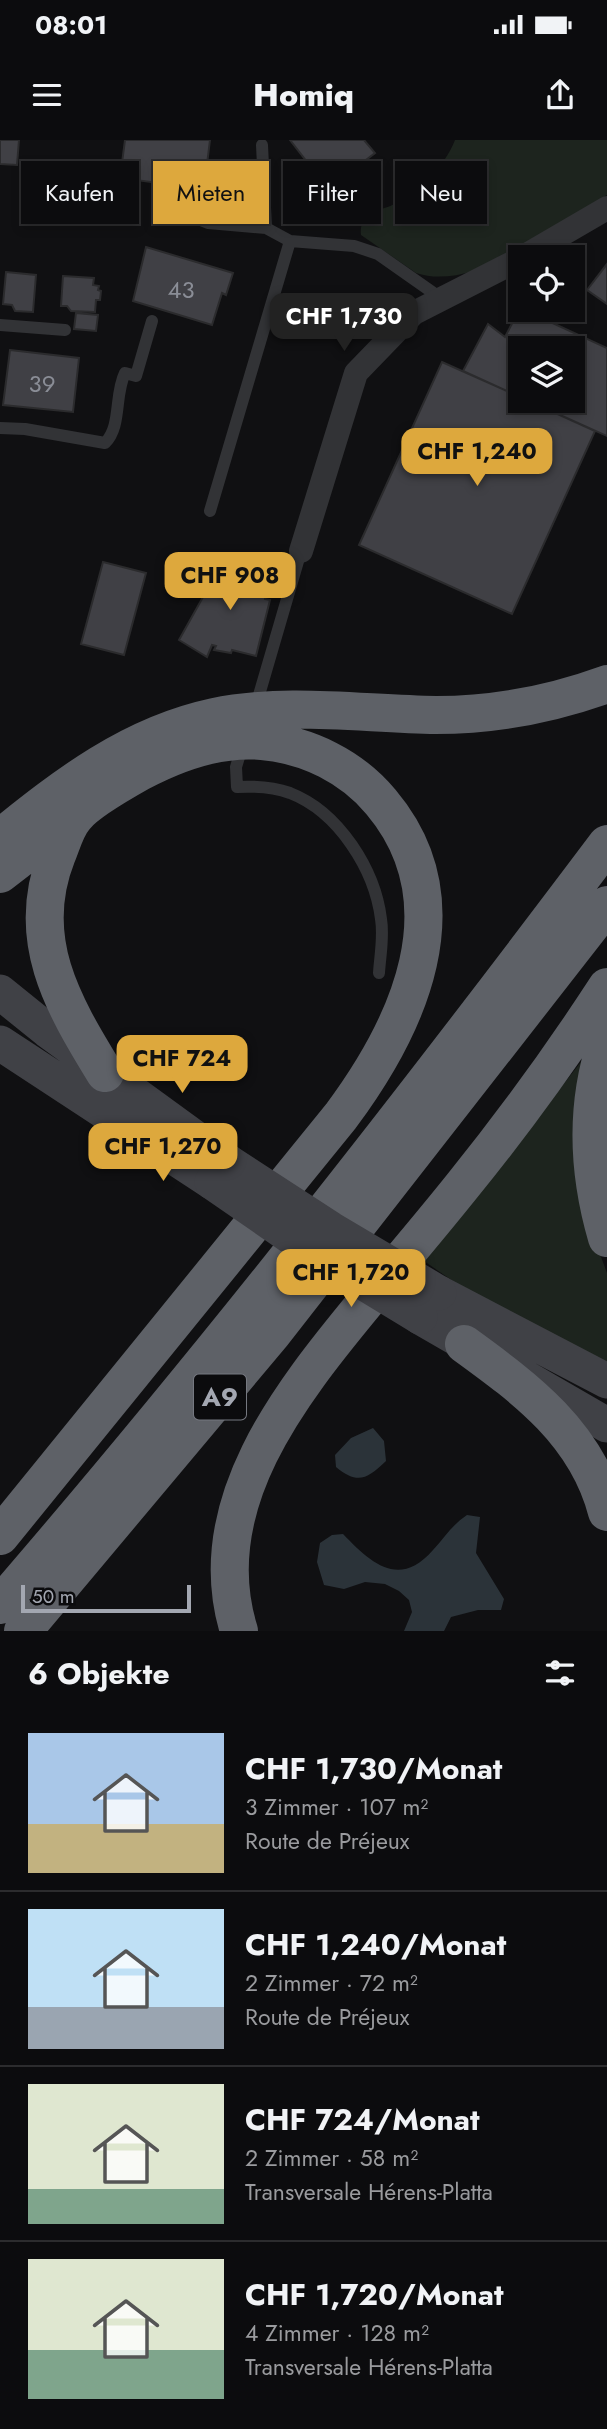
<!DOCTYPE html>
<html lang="de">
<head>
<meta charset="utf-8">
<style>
	body { margin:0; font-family:Jost,sans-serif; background:#1a1a1c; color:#f1f3f6; height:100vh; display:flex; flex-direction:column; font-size:26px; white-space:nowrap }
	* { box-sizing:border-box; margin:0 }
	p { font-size:23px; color:#9a9b9e }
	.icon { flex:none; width:38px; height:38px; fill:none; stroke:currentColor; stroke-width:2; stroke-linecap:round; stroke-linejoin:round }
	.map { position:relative; height:1491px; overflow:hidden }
	.details { display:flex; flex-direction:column; background:#0c0c0e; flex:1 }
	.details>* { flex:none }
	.hud { position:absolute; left:21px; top:21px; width:565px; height:63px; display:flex; gap:14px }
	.controls { position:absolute; left:508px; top:105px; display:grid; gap:14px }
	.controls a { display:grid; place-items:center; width:77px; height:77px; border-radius:0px; background:#0c0c0e; box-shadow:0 4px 10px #0003,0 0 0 2px #2c2c2e; font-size:35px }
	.scale { position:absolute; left:21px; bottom:18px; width:170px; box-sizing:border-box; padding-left:7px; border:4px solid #a3a7b1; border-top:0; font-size:19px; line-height:24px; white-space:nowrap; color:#a3a7b1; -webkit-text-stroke:5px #0b0b0d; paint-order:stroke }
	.price { position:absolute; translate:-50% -60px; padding:0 16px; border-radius:14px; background:#dda83d; color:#111; font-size:23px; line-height:46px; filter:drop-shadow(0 2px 4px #0008) }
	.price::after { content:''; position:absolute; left:50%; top:42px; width:21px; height:16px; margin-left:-10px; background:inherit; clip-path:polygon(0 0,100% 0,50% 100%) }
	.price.current { background:#222; color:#fff }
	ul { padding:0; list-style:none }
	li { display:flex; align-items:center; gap:21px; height:175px; padding:0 28px }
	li+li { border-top:2px solid #2c2c2e }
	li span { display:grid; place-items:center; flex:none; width:196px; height:140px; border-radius:0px; color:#555 }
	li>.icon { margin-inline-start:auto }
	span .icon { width:84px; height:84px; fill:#fffc; stroke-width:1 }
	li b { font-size:30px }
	h2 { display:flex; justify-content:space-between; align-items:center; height:84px; padding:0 28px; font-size:30px }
	.pill { padding:0 24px; border-radius:0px; background:#0c0c0e; box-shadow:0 4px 10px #0003,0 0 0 2px #2c2c2e; font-size:24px; line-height:63px }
	.pill.current { background:#dda83d; color:#111 }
	.status { display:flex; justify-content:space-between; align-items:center; height:49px; padding:0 35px; background:#0c0c0e; direction:ltr }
	.status svg { height:19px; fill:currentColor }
	header { display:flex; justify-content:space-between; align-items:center; height:91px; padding:0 28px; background:#0c0c0e; font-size:32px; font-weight:800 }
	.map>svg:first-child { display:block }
	.green { fill:#1d241e }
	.water { fill:#2b3339 }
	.building { fill:#404045; stroke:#2b2b2d; stroke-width:2 }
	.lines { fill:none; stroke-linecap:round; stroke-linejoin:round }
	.lane { stroke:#323336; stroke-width:12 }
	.street { stroke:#323336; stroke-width:24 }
	.secondary { stroke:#404146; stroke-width:35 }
	.highway { stroke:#5e6167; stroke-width:38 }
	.secondary-bridge { stroke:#404146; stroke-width:35 }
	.labels { text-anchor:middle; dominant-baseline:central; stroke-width:7; stroke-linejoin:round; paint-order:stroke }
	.number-label { font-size:24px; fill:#8a8d96 }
	.shield { fill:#0b0b0d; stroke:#757880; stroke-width:2 }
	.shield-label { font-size:26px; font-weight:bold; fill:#a3a7b1 }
</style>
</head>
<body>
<div class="status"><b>08:01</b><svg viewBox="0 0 49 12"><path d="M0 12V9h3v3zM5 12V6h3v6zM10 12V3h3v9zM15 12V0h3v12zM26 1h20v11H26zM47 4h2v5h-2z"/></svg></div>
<header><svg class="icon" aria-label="menu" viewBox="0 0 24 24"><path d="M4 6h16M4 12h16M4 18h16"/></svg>Homiq<svg class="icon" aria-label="share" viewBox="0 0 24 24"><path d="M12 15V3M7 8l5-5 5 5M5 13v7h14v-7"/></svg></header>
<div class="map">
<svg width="607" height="1491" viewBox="0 0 607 1491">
	<rect width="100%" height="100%" fill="#101012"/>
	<path class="green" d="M455 0H607V55C559 85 475 153 416 133L361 95C360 88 362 80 368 75 376 69 386 69 394 64 420 49 444 28 455 0Z
		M592 908 597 1106 607 1133V1230L463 1148 424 1121Z"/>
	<path class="water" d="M373 1288 384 1301 386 1321C367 1339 358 1345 336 1327L335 1315 351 1298Z
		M467 1375 480 1377 476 1413 504 1459 501 1470H478L451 1477 444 1491H404L412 1472 409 1460 399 1451 385 1444 365 1442 344 1449 324 1445 317 1422 320 1403 332 1395 343 1394C371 1423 399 1449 433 1410 445 1397 452 1385 467 1375Z"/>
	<path class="building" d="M0 0H19L17 25 0 24Z
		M125 0H210L204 49 120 38Z
		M290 0H364L375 13 328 49Z
		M146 107 233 133 226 155 222 153 212 185 133 161Z
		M607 124V164L587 150Z
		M6 132 36 135 33 172 15 171 12 165 3 164Z
		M63 136 94 138 93 145 99 146 98 150 101 151 100 160H96L95 172 71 171 67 166H61Z
		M520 168 607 208V296L560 275 567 261H572V208H520V257L463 231 488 184 505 197Z
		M76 173 98 175 96 191 74 189Z
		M10 210 79 218 73 272 3 265Z
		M442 222 520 257V261H529L595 291 512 474 359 405Z
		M219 419 271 434 265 459 270 460 256 516 232 510 231 513 214 510 216 506 212 505 207 517 179 500 217 432Z
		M103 422 146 433 124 515 81 504Z"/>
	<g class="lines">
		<path class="lane" d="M262 5 266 88
			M188 75 208 83 266 88 290 101
			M0 185 65 190
			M0 288 25 289 105 303C122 286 114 255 125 233L136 236 152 181
			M210 371 290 101 354 106 378 114 442 159
			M259 555 301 411
			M240 614 236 627 237 647C255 646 273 647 290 653 339 672 375 730 381 779 384 797 380 816 379 833"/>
		<path class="street" d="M523 117 607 68
			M301 411 356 233 414 173 520 119"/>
		<path class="secondary" d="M0 852 47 890 228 1022
			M0 903 212 1042
			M439 1153 607 1241
			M420 1177 607 1285"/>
		<path class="highway" d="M0 698C66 645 130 595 214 577 288 562 362 574 436 575 495 575 552 564 607 544
			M0 734 70 680
			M607 900C585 965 588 1033 607 1098
			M464 1204C526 1249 587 1294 607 1372
			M0 1396 341 976C408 886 466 763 381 662 352 627 308 605 262 601 220 597 176 613 140 632 124 641 86 663 75 677 66 687 62 703 57 715 24 798 62 863 105 933
			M0 1465C212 1220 412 963 607 704
			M23 1491 272 1194 607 765
			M239 1491C200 1366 290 1254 365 1163 398 1124 431 1085 463 1045 515 981 562 916 607 847"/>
		<path class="secondary-bridge" d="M228 1022 331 1089 439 1153
			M212 1042 313 1112 420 1177"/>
	</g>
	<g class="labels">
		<g class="number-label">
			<text x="181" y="149">43</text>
			<text x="42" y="243">39</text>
		</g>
		<rect class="shield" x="194" y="1234.5" width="52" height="45" rx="5"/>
		<g class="shield-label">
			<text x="220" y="1257">A9</text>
		</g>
	</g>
</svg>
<div class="controls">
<a><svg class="icon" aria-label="locate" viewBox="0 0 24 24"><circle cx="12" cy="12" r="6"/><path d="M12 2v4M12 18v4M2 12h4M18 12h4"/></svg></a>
<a><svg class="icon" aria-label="layers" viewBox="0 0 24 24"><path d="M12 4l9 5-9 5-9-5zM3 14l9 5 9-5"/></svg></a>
</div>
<div class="scale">50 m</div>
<b class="price current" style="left:344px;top:213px">CHF 1,730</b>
<b class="price" style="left:477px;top:348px">CHF 1,240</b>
<b class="price" style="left:230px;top:472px">CHF 908</b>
<b class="price" style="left:182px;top:955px">CHF 724</b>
<b class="price" style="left:163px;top:1043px">CHF 1,270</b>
<b class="price" style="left:351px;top:1169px">CHF 1,720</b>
<div class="hud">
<a class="pill">Kaufen</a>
<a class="pill current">Mieten</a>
<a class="pill">Filter</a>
<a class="pill">Neu</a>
</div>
</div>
<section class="details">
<h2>6 Objekte<svg class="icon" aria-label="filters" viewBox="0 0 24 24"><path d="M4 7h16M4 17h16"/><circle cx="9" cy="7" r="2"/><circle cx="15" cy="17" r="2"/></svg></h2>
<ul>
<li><span style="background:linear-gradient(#a9c7e8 65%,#c2b280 0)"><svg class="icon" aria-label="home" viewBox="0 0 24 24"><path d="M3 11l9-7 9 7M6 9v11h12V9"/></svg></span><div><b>CHF 1,730/Monat</b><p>3 Zimmer · 107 m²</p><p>Route de Préjeux</p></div></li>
<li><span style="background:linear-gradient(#bfe0f5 70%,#9aa5b1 0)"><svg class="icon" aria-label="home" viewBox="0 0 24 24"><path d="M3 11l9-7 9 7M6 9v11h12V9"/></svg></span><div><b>CHF 1,240/Monat</b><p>2 Zimmer · 72 m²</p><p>Route de Préjeux</p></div></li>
<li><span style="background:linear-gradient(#dfe7d0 75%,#7fa58c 0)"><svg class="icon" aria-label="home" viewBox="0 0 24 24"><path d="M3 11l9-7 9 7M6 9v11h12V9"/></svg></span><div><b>CHF 724/Monat</b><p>2 Zimmer · 58 m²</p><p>Transversale Hérens-Platta</p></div></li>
<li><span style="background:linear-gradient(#dfe7d0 65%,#7fa58c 0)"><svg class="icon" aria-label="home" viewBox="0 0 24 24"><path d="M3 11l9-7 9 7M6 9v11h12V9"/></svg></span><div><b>CHF 1,720/Monat</b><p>4 Zimmer · 128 m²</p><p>Transversale Hérens-Platta</p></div></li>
</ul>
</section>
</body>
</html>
